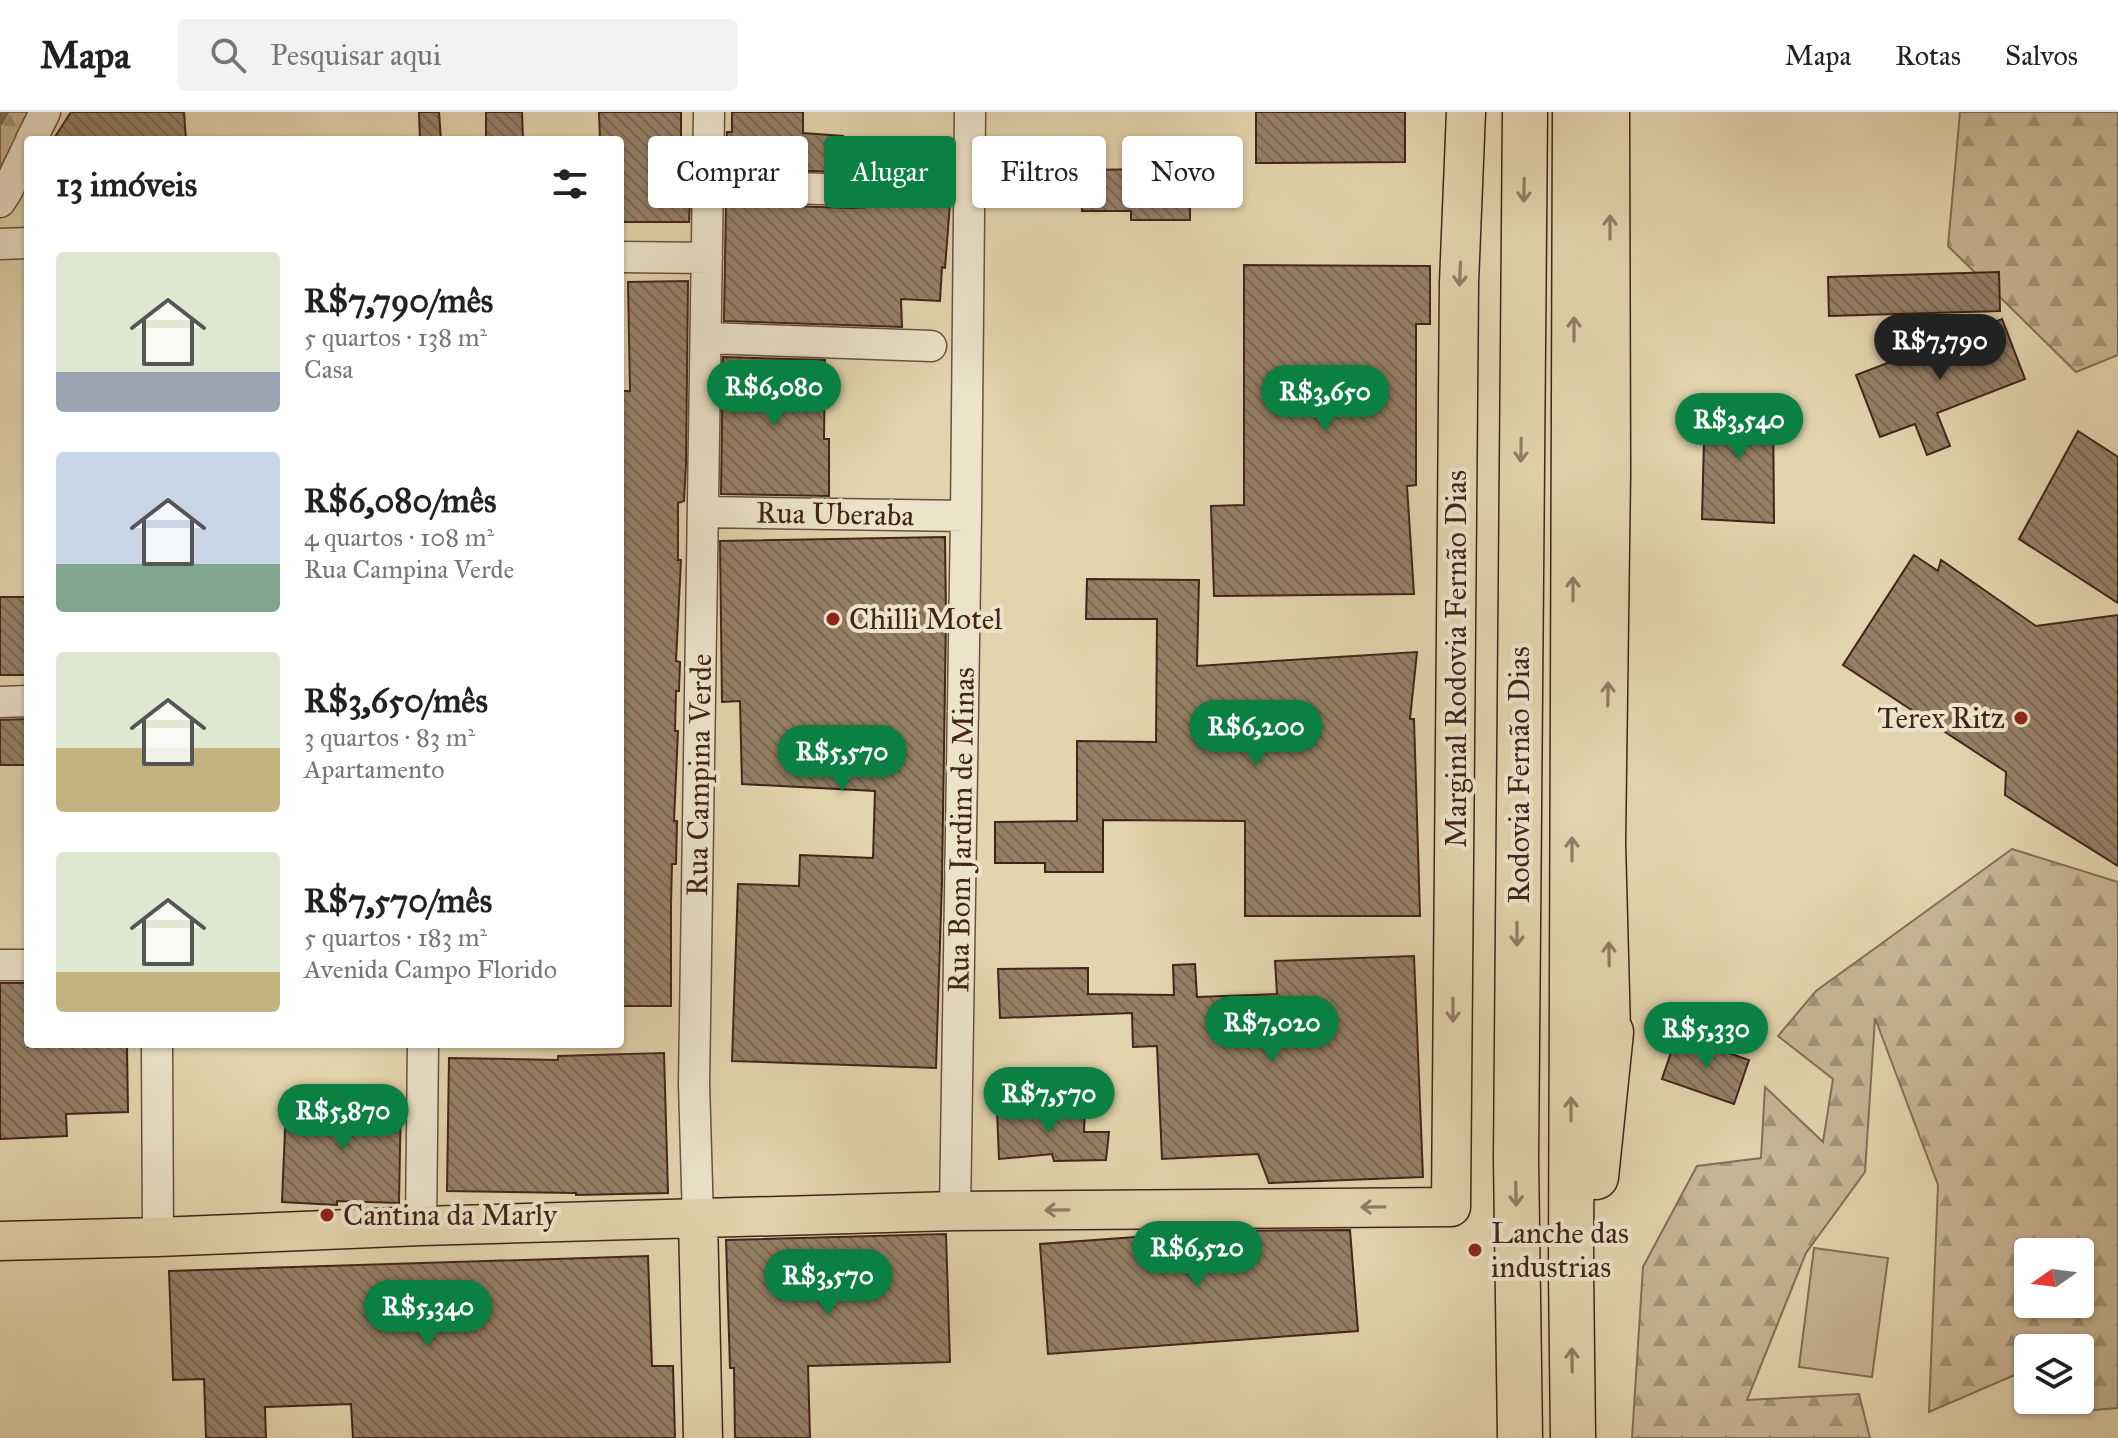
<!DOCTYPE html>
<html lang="pt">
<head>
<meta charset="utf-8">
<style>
	body { margin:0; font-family:"IM FELL Great Primer",serif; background:#f2f2f2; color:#222; height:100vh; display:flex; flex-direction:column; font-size:30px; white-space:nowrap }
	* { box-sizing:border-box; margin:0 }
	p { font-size:26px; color:#767676 }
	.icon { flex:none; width:44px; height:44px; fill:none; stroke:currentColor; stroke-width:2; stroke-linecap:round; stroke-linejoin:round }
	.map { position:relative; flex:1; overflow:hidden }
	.panel { position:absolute; left:24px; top:24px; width:600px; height:912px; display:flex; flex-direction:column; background:#fff; border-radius:8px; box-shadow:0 2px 6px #0004 }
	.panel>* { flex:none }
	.banner { position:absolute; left:648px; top:24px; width:760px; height:72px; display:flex; gap:16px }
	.needle { width:52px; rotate:256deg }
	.buttons { position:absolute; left:2014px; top:1126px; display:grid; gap:16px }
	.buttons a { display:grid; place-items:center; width:80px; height:80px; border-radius:8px; background:#fff; box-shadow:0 2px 6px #0004; font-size:40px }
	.price { position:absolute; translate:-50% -68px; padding:0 18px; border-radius:28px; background:#0b8043; color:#fff; font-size:26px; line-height:52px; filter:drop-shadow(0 2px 4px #0008) }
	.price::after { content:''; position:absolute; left:50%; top:48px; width:24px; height:18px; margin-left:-12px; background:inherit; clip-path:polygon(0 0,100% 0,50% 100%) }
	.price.selected { background:#222; color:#fff }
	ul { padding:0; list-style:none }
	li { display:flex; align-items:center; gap:24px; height:200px; padding:0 32px }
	li span { display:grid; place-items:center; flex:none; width:224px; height:160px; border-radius:8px; color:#555 }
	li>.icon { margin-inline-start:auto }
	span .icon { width:96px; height:96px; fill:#fffc; stroke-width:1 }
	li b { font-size:34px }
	h2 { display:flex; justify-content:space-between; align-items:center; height:96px; padding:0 32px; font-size:34px }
	.chip { padding:0 28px; border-radius:8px; background:#fff; box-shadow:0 2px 6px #0004; font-size:28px; line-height:72px }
	.chip.selected { background:#0b8043; color:#fff }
	header { display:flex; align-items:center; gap:48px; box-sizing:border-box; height:112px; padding:0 40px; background:#fff; border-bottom:2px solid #e0e0e0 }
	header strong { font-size:38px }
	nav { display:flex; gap:44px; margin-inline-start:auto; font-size:28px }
	.search { width:560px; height:72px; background:#f2f2f2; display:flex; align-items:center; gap:20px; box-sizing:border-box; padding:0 28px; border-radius:8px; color:#767676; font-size:30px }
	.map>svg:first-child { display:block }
	.forest { fill:url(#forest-firs); stroke:#846d57; stroke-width:2; fill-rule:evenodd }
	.park { fill:#c7b694; stroke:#846d57; stroke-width:2 }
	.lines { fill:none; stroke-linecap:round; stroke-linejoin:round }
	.stream { stroke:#826a54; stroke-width:8 }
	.building { fill:url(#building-back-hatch); stroke:#42241a; stroke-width:2 }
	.minor-casing { stroke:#6a503f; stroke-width:33 }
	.major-casing { stroke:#42241a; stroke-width:41 }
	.highway-casing { stroke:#42241a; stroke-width:47 }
	.minor { stroke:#ece3ca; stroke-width:30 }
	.major { stroke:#e2d4ad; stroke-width:38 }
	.highway { stroke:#e2d4ad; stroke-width:44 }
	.oneway { stroke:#927c64 }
	.poi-dot { fill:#8f2418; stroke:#ece3ca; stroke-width:3 }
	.labels { text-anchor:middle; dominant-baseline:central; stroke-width:8; stroke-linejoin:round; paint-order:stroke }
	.street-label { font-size:30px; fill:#42241a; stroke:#ece3ca }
	.poi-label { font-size:30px; fill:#42241a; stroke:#ece3ca; text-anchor:start }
</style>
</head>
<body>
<header>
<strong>Mapa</strong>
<div class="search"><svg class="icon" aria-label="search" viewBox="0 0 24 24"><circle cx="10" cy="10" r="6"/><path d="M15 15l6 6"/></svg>Pesquisar aqui</div>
<nav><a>Mapa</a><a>Rotas</a><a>Salvos</a></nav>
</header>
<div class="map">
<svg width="2118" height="1326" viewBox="0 0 2118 1326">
	<defs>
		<pattern id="forest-firs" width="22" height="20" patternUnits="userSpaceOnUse" patternTransform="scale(2)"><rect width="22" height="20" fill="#c7b694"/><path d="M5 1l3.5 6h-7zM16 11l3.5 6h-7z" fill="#a39478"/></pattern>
		<pattern id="building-back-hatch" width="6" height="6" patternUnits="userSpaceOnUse" patternTransform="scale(2)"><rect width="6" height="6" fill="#958066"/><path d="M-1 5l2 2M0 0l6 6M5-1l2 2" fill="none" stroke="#7b6953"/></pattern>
	</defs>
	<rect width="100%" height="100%" fill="#e2d4ad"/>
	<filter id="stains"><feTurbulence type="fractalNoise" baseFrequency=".0025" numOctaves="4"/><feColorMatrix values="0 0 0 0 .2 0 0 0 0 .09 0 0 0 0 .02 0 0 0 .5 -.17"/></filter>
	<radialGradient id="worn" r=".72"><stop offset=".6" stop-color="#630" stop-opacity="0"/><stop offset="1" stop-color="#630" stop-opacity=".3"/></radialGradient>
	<path class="forest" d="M4 0H30L0 56V8Z
		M1960 0H2118V243L2076 260 1948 134Z
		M2012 737 2118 770V1296L2070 1300 2056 1288H2080V1236H2028V1262L2024 1259 1929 1300 1938 1073 1875 906 1865 1060 1806 1141 1747 1288 1859 1282 1870 1326H1632L1643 1155 1697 1054 1761 1046 1765 975 1823 1030 1833 967 1778 924 1816 879ZM2080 1140V1192H2028V1140Z"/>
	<path class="park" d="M1814 1136 1888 1146 1872 1265 1799 1255Z"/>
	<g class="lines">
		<path class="stream" d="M0 9 5 0"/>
	</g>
	<path class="building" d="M71 0H184L186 28H53Z
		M419 0H439L441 28H420Z
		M486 0H522L523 28H486Z
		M599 0H681V91L690 90 689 110H620V28H600Z
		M732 0H803V21L843 24 841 60 726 56 727 20H732Z
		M1256 0H1405V50L1256 51Z
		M888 25 945 29 943 55 886 58Z
		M1157 57 1164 75H1190V108H1131V99H1082L1081 58Z
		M941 91 950 92 945 156 942 155 940 189 901 187 902 215 724 209 726 92 852 96Z
		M1244 153 1430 154V212H1416V373L1407 374 1414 482 1214 484 1211 394 1244 393Z
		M1999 160 2000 199 1829 204 1828 165Z
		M688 169 686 352 684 389 678 391V448H681L676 549 680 550 679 579H676L675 619H678L674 709H677L676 752H672L671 791V894H620V279H630L628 170Z
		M2002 207 2025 267 1937 301 1950 334 1927 343 1915 312 1880 325 1856 263Z
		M723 245 825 248 824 327H829V384L721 382Z
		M1705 288H1773L1774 411 1702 407Z
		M2078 319 2118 345V491L2019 427Z
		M945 425 946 505 942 769 936 956 732 949 738 772 799 774 800 743 873 746 875 679 742 672 740 589 722 590 720 429Z
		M1914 443 1938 459 1941 448 2036 514 2118 503V754L2005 683 2006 660 1843 553Z
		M1087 467 1199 468 1197 554 1417 540 1410 607H1414L1420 804H1245V709L1103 708V760H1045V751H995V710L1077 709V629L1156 630 1157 507H1086Z
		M0 485H28V563H0Z
		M28 607V653H0V608Z
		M1414 844 1423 1065 1269 1071 1258 1042 1162 1047 1157 934 1133 935 1132 901 1000 906 998 857 1088 856V882L1174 883 1173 853 1195 852 1197 885 1277 882 1275 849Z
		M0 871H28V935H127L128 1000 66 1002 67 1024 0 1027Z
		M1677 923 1749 948 1734 992 1662 967Z
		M664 941 668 1081 576 1083V1081L447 1079 449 946 558 948V944Z
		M349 983 401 984 399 1091 337 1089V1093L282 1090 286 994 348 997Z
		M1085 995 1084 1020H1109L1106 1048 1054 1049 1052 1042 999 1047 997 999Z
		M1350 1118 1358 1219 1048 1242 1040 1132 1218 1119Z
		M946 1122 950 1250 808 1254 810 1326H735L734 1256H730L726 1128Z
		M648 1144 652 1254H673L675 1326H353L351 1292 265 1295 266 1326H206L204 1267 173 1268 169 1159Z"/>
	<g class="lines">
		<defs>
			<path id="minor" d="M31 28 45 0
				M708 73 852 78 969 72
				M0 90 7 79 28 35
				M0 132 28 131
				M620 145 707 146
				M706 226 931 234
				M703 400 966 404
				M0 590 28 589
				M0 853H28
				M157 932 158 1125
				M955 1099 966 404 970 0
				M698 1107 694 972 709 0
				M421 1114 423 932"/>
			<path id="major" d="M1610 0 1611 361 1606 731 1611 920
				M698 1107 703 1326
				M0 1129 158 1125 421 1114 955 1099 1451 1095 1459 171 1466 0"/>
			<path id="highway" d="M1596 1065 1611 920
				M1520 1326 1516 1047 1525 0
				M1573 1326 1571 1159 1575 0"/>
		</defs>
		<use href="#minor" class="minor-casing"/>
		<use href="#major" class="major-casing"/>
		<use href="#highway" class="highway-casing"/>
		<use href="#minor" class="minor"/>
		<use href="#major" class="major"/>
		<use href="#highway" class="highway"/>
	</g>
	<defs><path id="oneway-shaft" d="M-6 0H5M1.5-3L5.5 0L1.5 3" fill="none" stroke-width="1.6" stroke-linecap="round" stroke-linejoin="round" transform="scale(2)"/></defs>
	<g class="oneway">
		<use href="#oneway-shaft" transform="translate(1524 78) rotate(91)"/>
		<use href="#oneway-shaft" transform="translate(1610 115) rotate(-90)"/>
		<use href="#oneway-shaft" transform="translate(1460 162) rotate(92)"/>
		<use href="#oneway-shaft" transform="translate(1574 217) rotate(-90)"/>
		<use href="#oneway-shaft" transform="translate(1521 338) rotate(91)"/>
		<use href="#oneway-shaft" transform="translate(1573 477) rotate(-90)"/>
		<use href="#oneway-shaft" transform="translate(1608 582) rotate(-89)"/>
		<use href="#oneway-shaft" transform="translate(1572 737) rotate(-90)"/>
		<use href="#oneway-shaft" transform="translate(1517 822) rotate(90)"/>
		<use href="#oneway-shaft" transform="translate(1609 842) rotate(-91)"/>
		<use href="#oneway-shaft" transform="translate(1453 898) rotate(90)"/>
		<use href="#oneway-shaft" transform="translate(1571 997) rotate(-90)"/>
		<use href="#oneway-shaft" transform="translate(1516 1082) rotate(89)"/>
		<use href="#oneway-shaft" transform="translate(1373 1095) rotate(179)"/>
		<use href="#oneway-shaft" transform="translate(1057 1098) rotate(179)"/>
		<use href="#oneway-shaft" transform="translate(1572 1248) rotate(-91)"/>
	</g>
	<g class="poi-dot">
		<circle cx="833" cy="507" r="8"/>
		<circle cx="2021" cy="606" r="8"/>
		<circle cx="327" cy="1103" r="8"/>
		<circle cx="1475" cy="1138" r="8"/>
	</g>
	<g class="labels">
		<g class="street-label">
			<text transform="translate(835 402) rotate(1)">Rua Uberaba</text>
			<text transform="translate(1456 547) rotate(-90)">Marginal Rodovia Fernão Dias</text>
			<text transform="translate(699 663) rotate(-89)">Rua Campina Verde</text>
			<text transform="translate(1519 663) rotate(-90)">Rodovia Fernão Dias</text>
			<text transform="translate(961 718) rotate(-89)">Rua Bom Jardim de Minas</text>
		</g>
		<g class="poi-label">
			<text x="849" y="507">Chilli Motel</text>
			<text x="2005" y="606" text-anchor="end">Terex Ritz</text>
			<text x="343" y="1103">Cantina da Marly</text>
			<text x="1491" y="1121">Lanche das<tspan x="1491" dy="34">industrias</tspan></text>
		</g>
	</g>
	<rect width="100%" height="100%" filter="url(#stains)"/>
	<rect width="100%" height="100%" fill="url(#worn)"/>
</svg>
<div class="buttons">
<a><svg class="needle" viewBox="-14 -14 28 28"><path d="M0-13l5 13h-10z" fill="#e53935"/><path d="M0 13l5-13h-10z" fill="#767676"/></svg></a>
<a><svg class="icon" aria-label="layers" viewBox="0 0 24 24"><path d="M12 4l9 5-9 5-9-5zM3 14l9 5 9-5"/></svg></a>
</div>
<b class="price selected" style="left:1940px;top:270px">R$7,790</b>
<b class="price" style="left:774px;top:316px">R$6,080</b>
<b class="price" style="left:1325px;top:321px">R$3,650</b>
<b class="price" style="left:1739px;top:349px">R$3,540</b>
<b class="price" style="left:1256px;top:656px">R$6,200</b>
<b class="price" style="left:842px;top:681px">R$5,570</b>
<b class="price" style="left:1272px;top:952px">R$7,020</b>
<b class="price" style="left:1706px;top:958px">R$5,330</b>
<b class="price" style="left:1049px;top:1023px">R$7,570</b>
<b class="price" style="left:343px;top:1040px">R$5,870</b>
<b class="price" style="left:1197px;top:1177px">R$6,520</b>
<b class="price" style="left:828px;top:1205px">R$3,570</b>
<b class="price" style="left:428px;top:1236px">R$5,340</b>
<div class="banner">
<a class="chip">Comprar</a>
<a class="chip selected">Alugar</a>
<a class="chip">Filtros</a>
<a class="chip">Novo</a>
</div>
<section class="panel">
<h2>13 imóveis<svg class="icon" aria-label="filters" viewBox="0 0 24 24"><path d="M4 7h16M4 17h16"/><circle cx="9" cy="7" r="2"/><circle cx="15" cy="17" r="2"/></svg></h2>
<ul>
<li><span style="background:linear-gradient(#dfe7d0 75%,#9aa5b1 0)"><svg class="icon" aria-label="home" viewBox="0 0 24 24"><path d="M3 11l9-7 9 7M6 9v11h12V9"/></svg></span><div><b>R$7,790/mês</b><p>5 quartos · 138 m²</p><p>Casa</p></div></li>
<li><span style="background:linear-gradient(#c9d6e8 70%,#7fa58c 0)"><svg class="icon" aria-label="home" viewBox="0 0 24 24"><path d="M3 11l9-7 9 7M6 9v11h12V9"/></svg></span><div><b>R$6,080/mês</b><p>4 quartos · 108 m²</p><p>Rua Campina Verde</p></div></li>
<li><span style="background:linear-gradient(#dfe7d0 60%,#c2b280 0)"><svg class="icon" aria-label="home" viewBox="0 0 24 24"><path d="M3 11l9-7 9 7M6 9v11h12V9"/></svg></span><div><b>R$3,650/mês</b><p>3 quartos · 83 m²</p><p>Apartamento</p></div></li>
<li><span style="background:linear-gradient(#dfe7d0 75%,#c2b280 0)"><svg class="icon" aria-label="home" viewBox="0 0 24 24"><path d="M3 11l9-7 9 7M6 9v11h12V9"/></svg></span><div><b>R$7,570/mês</b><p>5 quartos · 183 m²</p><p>Avenida Campo Florido</p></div></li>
</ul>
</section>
</div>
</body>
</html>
